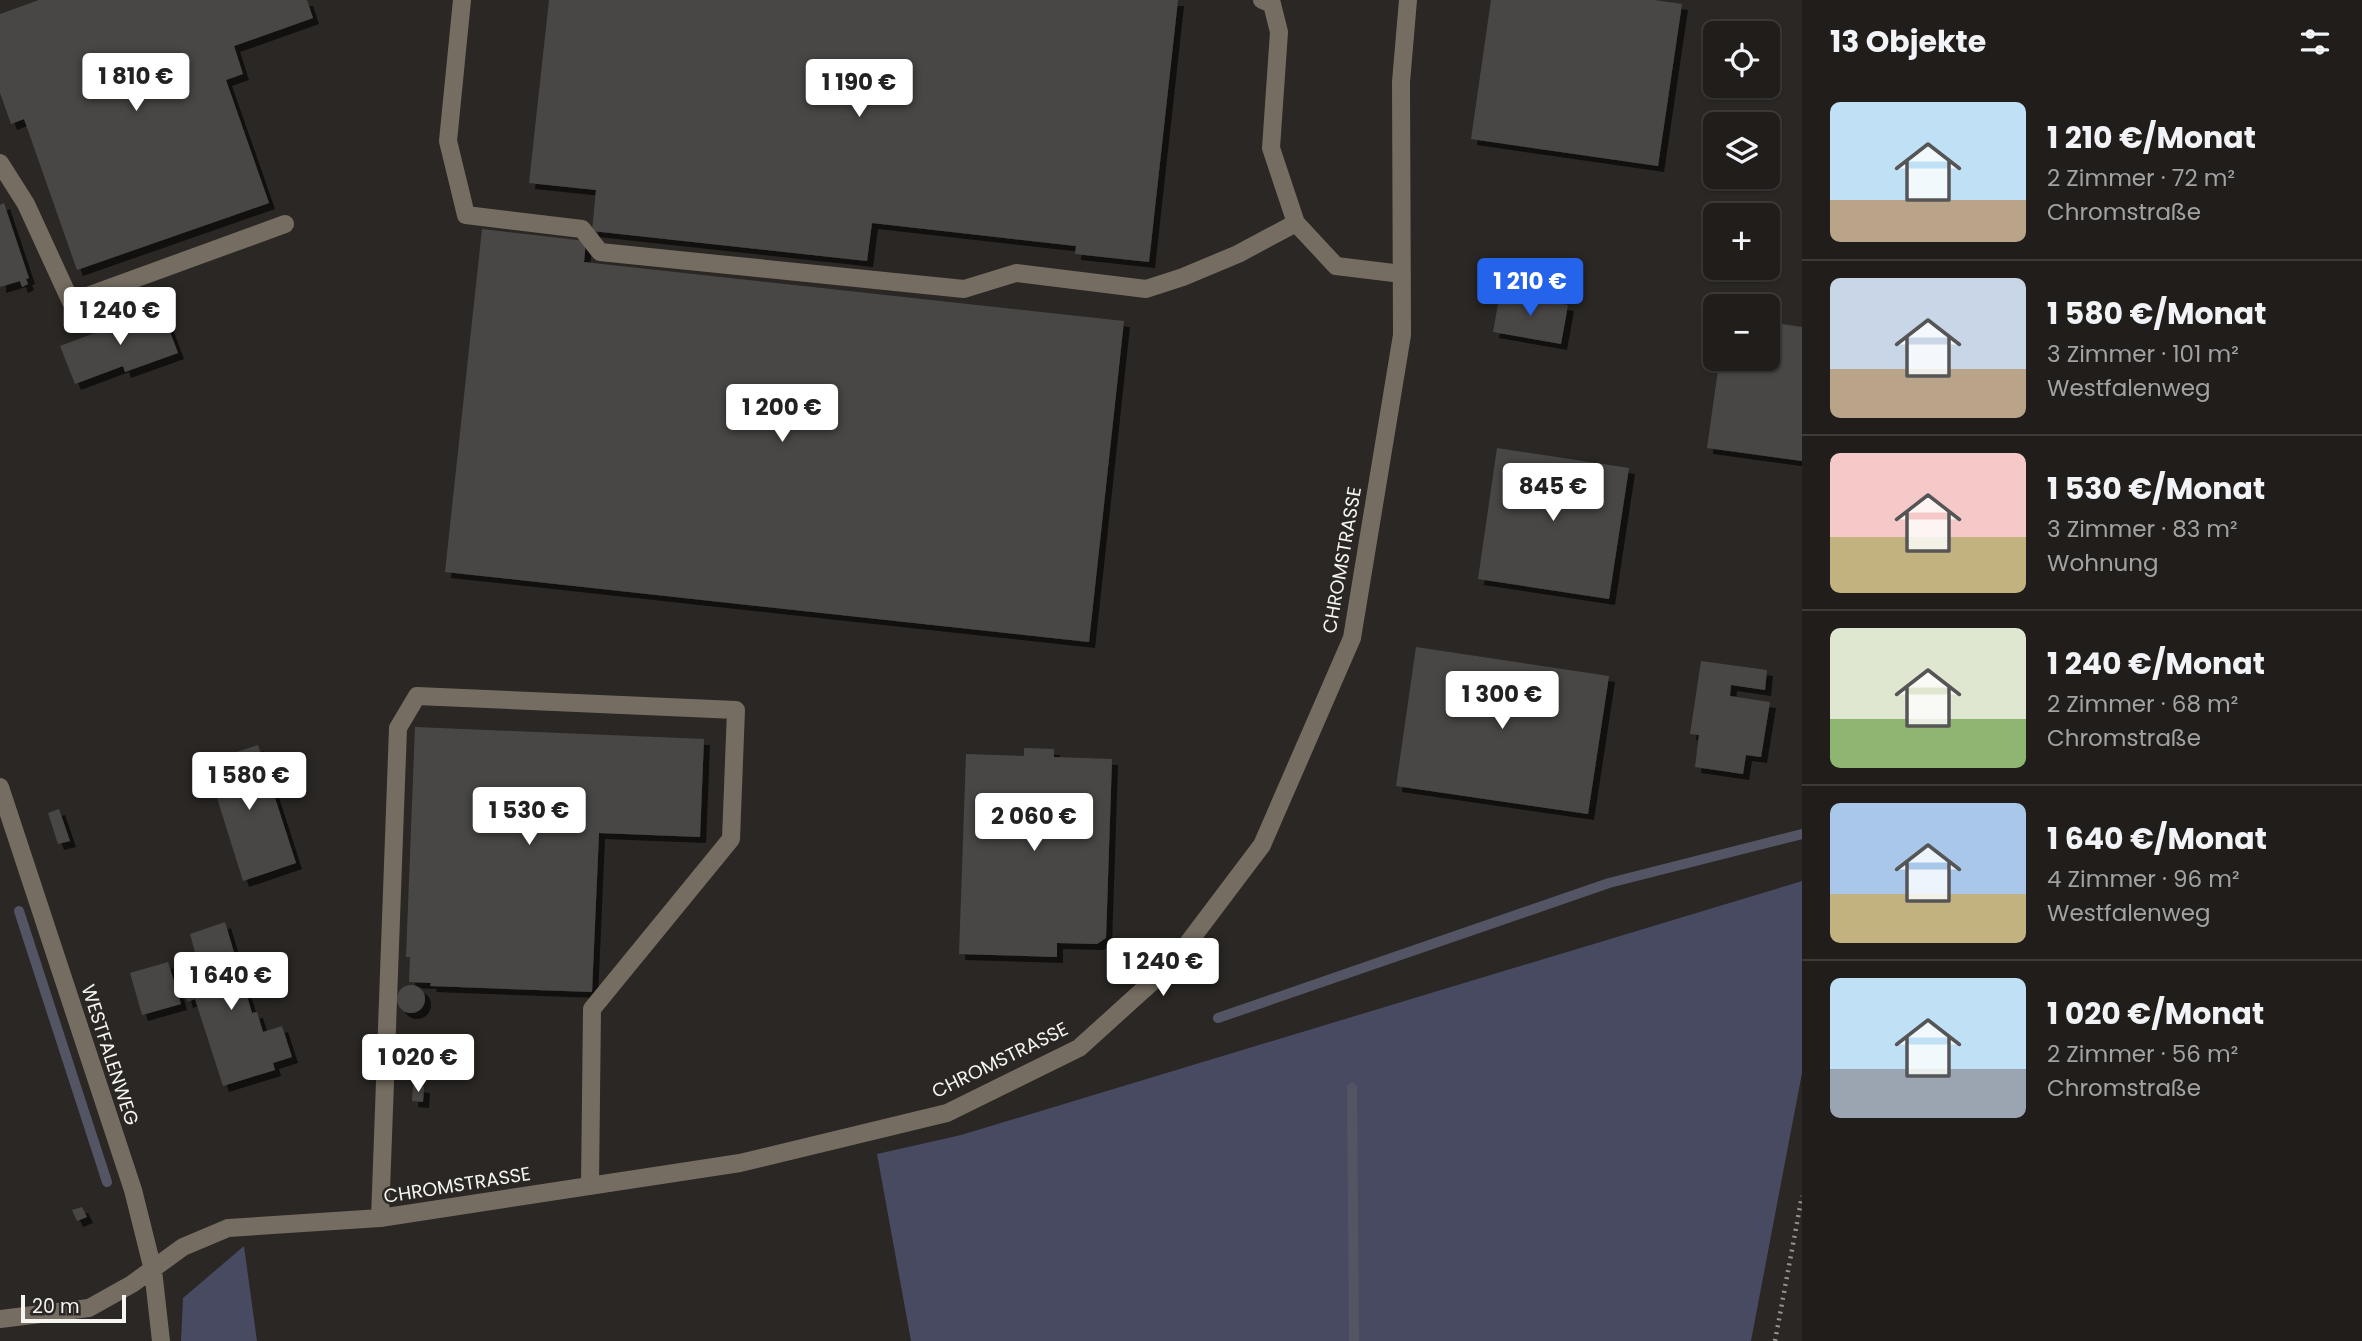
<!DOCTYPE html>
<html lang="de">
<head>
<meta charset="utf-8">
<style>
	body { margin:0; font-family:Poppins,sans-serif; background:#282624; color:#f1f3f6; height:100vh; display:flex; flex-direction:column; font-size:26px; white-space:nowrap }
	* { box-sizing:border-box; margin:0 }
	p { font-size:23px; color:#a2a2a3 }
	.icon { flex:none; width:38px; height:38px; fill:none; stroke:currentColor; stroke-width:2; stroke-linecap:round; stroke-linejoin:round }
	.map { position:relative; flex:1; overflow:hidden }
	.side { display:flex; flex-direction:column; background:#201d1b; width:560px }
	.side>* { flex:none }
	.controls { position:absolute; left:1703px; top:21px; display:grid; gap:14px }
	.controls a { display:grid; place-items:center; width:77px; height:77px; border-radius:10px; background:#201d1b; box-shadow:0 2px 5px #0004,0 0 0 2px #3d3b3a; font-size:35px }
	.scale { position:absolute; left:21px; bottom:18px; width:105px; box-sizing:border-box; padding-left:7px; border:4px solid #f6f5f2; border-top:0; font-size:19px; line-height:24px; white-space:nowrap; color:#f6f5f2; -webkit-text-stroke:5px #2a2724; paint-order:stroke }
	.price { position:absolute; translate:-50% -60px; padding:0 16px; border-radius:7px; background:#fff; color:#222; font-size:23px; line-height:46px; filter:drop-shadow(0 2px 4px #0008) }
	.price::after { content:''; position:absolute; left:50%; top:42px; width:21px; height:16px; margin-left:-10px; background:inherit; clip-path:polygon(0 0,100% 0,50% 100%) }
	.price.selected { background:#2563eb; color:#fff }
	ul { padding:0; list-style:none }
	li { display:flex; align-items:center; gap:21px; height:175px; padding:0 28px }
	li+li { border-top:2px solid #3d3b3a }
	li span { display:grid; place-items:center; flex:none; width:196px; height:140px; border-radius:10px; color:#555 }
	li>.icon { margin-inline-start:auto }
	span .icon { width:84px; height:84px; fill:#fffc; stroke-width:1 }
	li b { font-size:30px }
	h2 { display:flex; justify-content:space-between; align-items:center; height:84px; padding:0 28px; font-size:30px }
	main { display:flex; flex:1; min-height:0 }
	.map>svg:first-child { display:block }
	.green { fill:#474a60 }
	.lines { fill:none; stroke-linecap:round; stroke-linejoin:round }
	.stream { stroke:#545564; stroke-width:10 }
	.building { fill:#4a4744; filter:url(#shadow) }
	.path { stroke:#959390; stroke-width:4.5; stroke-dasharray:2 5; stroke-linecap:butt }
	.minor { stroke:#756d61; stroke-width:18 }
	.labels { text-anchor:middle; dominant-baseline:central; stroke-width:5; stroke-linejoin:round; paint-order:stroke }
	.street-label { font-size:19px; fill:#f6f5f2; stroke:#2a2724 }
</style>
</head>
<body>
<main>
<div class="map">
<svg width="1802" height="1341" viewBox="0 0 1802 1341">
	<defs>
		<filter id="shadow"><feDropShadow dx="6" dy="6" stdDeviation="0" flood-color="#0009"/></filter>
	</defs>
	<rect width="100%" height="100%" fill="#2a2724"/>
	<path class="green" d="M1802 881V1073L1751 1341H911L877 1154 961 1135Z
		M244 1246 257 1341H181L183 1298Z"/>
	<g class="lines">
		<path class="stream" d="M19 911 107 1182
			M1218 1018 1609 883 1802 834
			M1352 1088 1354 1341"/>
	</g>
	<path class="building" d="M39 0H307L313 18 234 46 243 74 226 80 269 203 77 270 24 119 11 124 0 93V14Z
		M549 0H1178L1149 262 1075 254 1076 246 872 223 867 261 592 231 596 190 529 183Z
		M1491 0H1654L1682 4 1658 166 1471 139Z
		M4 203 29 278 26 279 28 284 22 287 20 281 0 287V205Z
		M482 229 586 241 584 262 1124 321 1089 642 445 572Z
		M1500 293 1568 305 1561 344 1493 332Z
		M161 308 178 353 125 372 123 366 75 384 60 346Z
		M1768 322 1802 327V461L1707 448 1718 370 1712 369 1714 359H1768Z
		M1497 448 1629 468 1609 599 1478 579Z
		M1416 647 1609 676 1588 814 1396 786Z
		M1701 661 1767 670 1765 690 1731 685 1730 696 1770 702 1761 757 1746 755 1743 774 1695 767 1699 735 1690 734Z
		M415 727 704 739 700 837 599 833 592 992 430 986 431 983 409 982 410 957H406Z
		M258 745 296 863 243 881 213 785 198 790 193 774 207 769 205 762Z
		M1024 748 1054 749V757L1112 759 1106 938 1097 944 1057 943V957L959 954 966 754 1024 756Z
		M59 809 70 841 58 844 48 813Z
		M225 922 252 1013 257 1012 263 1032 282 1026 292 1057 273 1063 275 1070 223 1086 195 999 187 1002 184 990 197 987 193 973 200 970 190 934Z
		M168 962 181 1004 142 1015 130 973Z
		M397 999a14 14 0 1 1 28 0a14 14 0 1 1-28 0Z
		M413 1086 424 1087 423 1102 412 1101Z
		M82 1207 87 1217 77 1221 72 1210Z"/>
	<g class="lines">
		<path class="path" d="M1775 1341 1802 1196"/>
		<path class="minor" d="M462 0 448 141 466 215 582 229 600 252 964 289 1016 273 1146 289 1183 277 1238 254 1296 223
			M1262 0 1272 4 1279 32 1271 148 1296 223 1336 266 1402 274
			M0 163 26 204 71 302 285 224
			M0 787 133 1190 153 1270 161 1341
			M380 1218 398 728 417 696 736 710 731 839 592 1009 590 1185
			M0 1319 89 1308 132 1284 183 1247 228 1228 380 1218 740 1163 947 1113 1079 1048 1173 963 1262 845 1352 638 1402 335 1401 82 1408 0"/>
	</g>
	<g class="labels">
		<g class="street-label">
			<text transform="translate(1342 560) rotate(-80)">CHROMSTRASSE</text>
			<text transform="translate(110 1055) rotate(72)">WESTFALENWEG</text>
			<text transform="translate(1000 1060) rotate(-26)">CHROMSTRASSE</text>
			<text transform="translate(457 1185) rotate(-9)">CHROMSTRASSE</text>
		</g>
	</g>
</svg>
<div class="controls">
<a><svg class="icon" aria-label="locate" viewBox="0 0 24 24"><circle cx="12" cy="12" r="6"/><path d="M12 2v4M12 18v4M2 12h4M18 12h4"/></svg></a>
<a><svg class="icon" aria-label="layers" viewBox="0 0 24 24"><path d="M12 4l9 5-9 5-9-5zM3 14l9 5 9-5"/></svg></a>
<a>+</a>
<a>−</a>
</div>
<div class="scale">20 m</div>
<b class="price" style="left:136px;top:113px">1 810 €</b>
<b class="price" style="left:859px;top:119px">1 190 €</b>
<b class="price selected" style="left:1530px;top:318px">1 210 €</b>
<b class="price" style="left:120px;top:347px">1 240 €</b>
<b class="price" style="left:782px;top:444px">1 200 €</b>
<b class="price" style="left:1553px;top:523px">845 €</b>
<b class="price" style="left:1502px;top:731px">1 300 €</b>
<b class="price" style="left:249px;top:812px">1 580 €</b>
<b class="price" style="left:529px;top:847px">1 530 €</b>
<b class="price" style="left:1034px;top:853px">2 060 €</b>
<b class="price" style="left:1163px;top:998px">1 240 €</b>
<b class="price" style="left:231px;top:1012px">1 640 €</b>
<b class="price" style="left:418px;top:1094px">1 020 €</b>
</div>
<section class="side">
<h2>13 Objekte<svg class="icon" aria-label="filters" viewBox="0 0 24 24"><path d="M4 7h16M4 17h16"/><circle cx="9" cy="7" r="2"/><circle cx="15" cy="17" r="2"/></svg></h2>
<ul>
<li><span style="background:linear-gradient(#bfe0f5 70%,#b9a48a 0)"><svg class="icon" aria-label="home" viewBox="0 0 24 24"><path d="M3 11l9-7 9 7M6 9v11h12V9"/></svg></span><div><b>1 210 €/Monat</b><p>2 Zimmer · 72 m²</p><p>Chromstraße</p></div></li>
<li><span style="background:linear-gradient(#c9d6e8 65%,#b9a48a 0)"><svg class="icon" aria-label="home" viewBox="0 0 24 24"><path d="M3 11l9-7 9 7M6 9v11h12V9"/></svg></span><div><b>1 580 €/Monat</b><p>3 Zimmer · 101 m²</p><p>Westfalenweg</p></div></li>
<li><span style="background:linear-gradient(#f6c9c9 60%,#c2b280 0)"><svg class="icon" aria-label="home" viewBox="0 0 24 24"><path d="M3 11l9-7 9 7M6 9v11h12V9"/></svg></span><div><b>1 530 €/Monat</b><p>3 Zimmer · 83 m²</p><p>Wohnung</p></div></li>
<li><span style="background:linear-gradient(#dfe7d0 65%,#8fb573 0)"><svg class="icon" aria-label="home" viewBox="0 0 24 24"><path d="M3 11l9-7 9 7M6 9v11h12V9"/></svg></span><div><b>1 240 €/Monat</b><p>2 Zimmer · 68 m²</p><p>Chromstraße</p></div></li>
<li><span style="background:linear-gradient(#a9c7e8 65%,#c2b280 0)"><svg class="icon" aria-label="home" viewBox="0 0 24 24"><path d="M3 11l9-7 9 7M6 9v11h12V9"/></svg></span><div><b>1 640 €/Monat</b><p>4 Zimmer · 96 m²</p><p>Westfalenweg</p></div></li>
<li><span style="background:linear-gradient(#bfe0f5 65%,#9aa5b1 0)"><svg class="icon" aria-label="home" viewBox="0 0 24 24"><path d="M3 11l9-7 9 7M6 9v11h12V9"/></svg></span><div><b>1 020 €/Monat</b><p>2 Zimmer · 56 m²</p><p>Chromstraße</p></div></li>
</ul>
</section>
</main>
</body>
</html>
